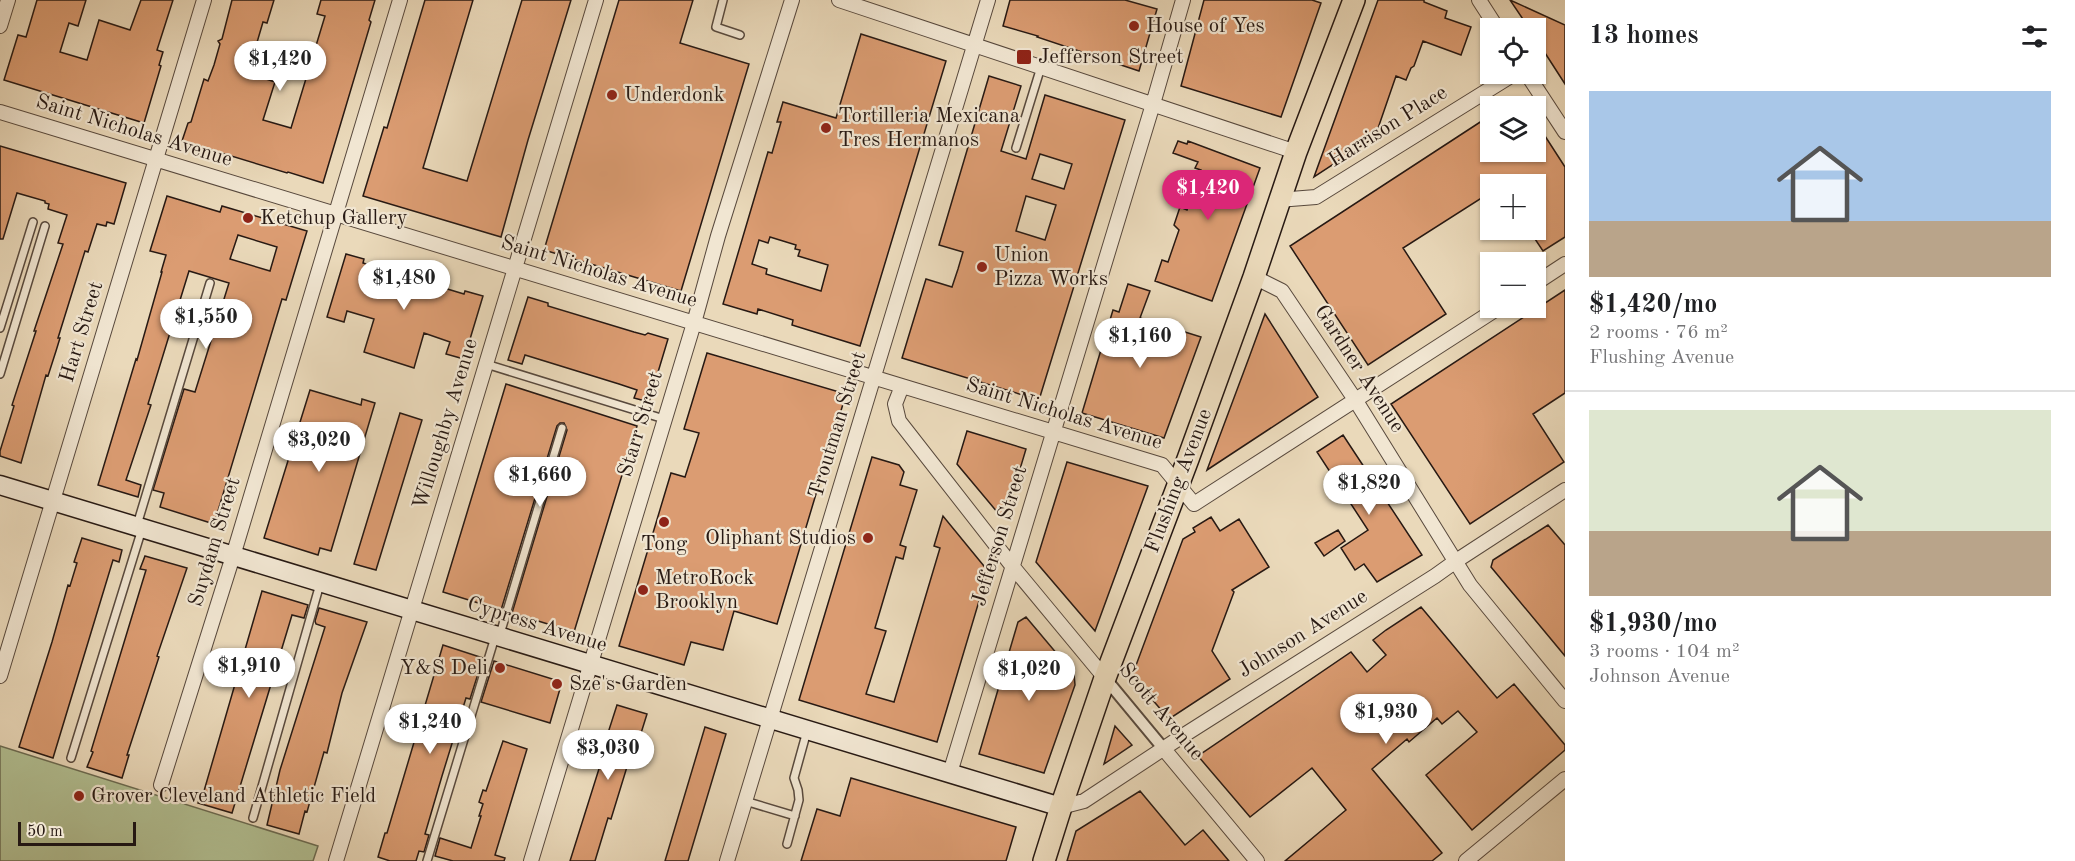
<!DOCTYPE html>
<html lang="en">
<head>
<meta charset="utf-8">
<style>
	body { margin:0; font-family:"Old Standard TT",serif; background:#f2f2f2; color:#202124; height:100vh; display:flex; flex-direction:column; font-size:22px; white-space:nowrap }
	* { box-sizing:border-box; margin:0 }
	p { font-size:20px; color:#757577 }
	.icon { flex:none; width:33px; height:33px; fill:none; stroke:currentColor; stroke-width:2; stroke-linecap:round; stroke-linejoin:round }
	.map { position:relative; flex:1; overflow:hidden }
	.sheet { display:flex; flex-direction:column; background:#fff; width:510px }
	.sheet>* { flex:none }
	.buttons { position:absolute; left:1480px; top:18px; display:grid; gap:12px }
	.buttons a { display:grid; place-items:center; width:66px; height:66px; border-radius:0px; background:#fff; box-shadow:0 2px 4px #0004; font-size:30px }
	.scale { position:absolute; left:18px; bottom:15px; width:118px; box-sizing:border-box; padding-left:6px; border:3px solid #271913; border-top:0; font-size:16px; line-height:21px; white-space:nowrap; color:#271913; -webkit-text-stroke:4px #f1e6d2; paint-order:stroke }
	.price { position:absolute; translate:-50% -51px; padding:0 14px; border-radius:21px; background:#fff; color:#222; font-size:20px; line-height:39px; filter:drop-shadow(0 2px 3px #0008) }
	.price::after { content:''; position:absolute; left:50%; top:36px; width:18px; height:14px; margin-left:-9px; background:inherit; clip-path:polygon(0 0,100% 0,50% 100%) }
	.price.active { background:#db2777; color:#fff }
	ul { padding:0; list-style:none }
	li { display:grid; align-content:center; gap:12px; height:318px; padding:0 24px }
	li+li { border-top:2px solid #e0e0e0 }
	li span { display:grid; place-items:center; height:186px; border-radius:0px; color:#555 }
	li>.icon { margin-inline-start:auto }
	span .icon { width:108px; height:108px; fill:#fffc; stroke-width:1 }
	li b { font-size:26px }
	h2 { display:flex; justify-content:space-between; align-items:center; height:72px; padding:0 24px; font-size:26px }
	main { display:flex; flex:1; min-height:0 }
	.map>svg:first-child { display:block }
	.green { fill:#b2c093; stroke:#6c6c53; stroke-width:1.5 }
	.building { fill:#db9c72; stroke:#271913; stroke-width:1.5; fill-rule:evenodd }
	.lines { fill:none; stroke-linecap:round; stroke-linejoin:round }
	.service-casing { stroke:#58493d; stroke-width:10 }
	.pedestrian-casing { stroke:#58493d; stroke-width:14 }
	.minor-casing { stroke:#58493d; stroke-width:16 }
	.secondary-casing { stroke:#271913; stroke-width:21 }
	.primary-casing { stroke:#271913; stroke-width:24 }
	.service { stroke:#f1e6d2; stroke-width:7 }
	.pedestrian { stroke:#f1e6d2; stroke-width:10 }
	.minor { stroke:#f1e6d2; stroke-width:14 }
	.secondary { stroke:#f1e6d2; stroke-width:18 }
	.primary { stroke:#ead9ba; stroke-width:21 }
	.poi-dot { fill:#8f2418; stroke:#f1e6d2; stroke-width:2 }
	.labels { text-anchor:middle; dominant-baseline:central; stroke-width:4.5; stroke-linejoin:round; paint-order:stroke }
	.poi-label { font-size:21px; fill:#271913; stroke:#f1e6d2; text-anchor:start }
	.street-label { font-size:21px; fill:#271913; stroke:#f1e6d2 }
</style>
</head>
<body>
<main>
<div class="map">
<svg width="1565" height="861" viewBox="0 0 1565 861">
	<rect width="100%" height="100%" fill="#ead9ba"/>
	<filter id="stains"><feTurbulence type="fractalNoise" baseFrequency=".00333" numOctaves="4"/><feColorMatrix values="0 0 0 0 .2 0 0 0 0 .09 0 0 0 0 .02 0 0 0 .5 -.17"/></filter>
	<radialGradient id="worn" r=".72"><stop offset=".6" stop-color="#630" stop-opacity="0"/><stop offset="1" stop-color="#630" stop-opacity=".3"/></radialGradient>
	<path class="green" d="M0 746 318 846 313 861H0Z"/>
	<path class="building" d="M37 0H86L78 26 69 23 60 52 87 60 99 20 130 30 141 0H173L157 50 163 52 159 65 161 66 144 123 4 80 18 35 26 37Z
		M232 0H274L267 23 263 22 248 73 275 82 263 120 291 128 325 16 317 14 321 0H375L369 20 371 22 323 183 288 172 287 173 182 141 188 123 191 122 204 79 208 81 214 65 220 44 218 41 222 39Z
		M425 0H473L423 168 467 181 522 0H571L528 140 501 237 363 196 384 127 387 128Z
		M619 0H693L680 43 749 64 681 291 544 250Z
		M1010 0H1125L1157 9 1139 71 1037 37 1038 36 1003 26Z
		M1204 0H1312L1321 3 1281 117 1181 86Z
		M1378 0H1424V2L1447 11 1445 18 1471 27 1461 55 1423 41 1414 66 1411 68 1406 80 1396 76 1375 137 1314 177Z
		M1510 0 1565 25V84L1536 39V28H1529Z
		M861 34 946 61 860 346 792 325 793 320 758 309 757 314 723 304 768 152 772 153 781 122H777L783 102 836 118ZM770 237 796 245 795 249 800 250 798 256 828 265 821 291 766 274 767 269 752 264 759 240 768 243Z
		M989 76 1021 86 1001 151 1026 159 1045 95 1125 120 1039 400 902 358 926 279 952 287 958 269 963 252 939 245ZM1040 154 1072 164 1064 189 1032 179ZM1026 196 1056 205 1045 240 1016 231Z
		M1491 115V152H1536V122L1565 167V237L1543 251 1529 230H1536V184H1491V209L1483 197 1403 248 1446 314 1368 365 1290 246Z
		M1178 141 1187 144 1188 141 1260 168 1212 301 1155 281 1162 260 1168 262 1179 230 1174 225 1180 207 1187 210 1201 170 1195 168 1198 162 1173 153Z
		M0 146 126 183 114 224 107 222 106 226 97 224 88 252 85 251 58 338H60L56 351 48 376 46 375 21 463 0 456V451L14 406 12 405 36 331H34L63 244 58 243 67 215 48 209 49 204 45 203V201L17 193 3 239H0Z
		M167 196 220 212 222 206 307 231 286 300 282 299 214 524 160 507 164 493 153 490 184 389 195 392 229 283 189 271 148 404 151 405 126 480 141 485 138 497 98 485 136 359 137 360 162 272H161L166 255 150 251ZM238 235 277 247 270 271 230 259Z
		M346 254 364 259 363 263 402 275 403 272 425 278 424 282 464 294 465 291 483 296 464 359 446 354 450 342 424 333 414 368 364 352 374 319 347 311 344 322 327 317Z
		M1128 284 1150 291 1140 318 1201 337 1164 438 1082 413 1113 310 1119 312Z
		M1565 290V393L1533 414 1564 462 1470 524 1391 404Z
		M528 297 548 303V306L634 332 645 335 648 333 668 339 649 402 634 398 637 390 619 384 525 355 522 364 508 360Z
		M1265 314 1318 397 1207 470 1250 355Z
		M707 353 846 394 777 624 734 611 723 650 691 642 684 665 619 646 671 473 685 477 699 433 684 429Z
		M506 384 637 426 574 632 512 613 567 430 564 423H560L557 426 501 610 443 592Z
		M310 390 361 405 362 399 375 403 331 551 320 548 318 555 264 538Z
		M400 413 422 420 376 570 354 564Z
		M967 431 1026 449 1006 516 998 513 957 464Z
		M1343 435 1422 555 1377 582 1364 564 1355 570 1341 548 1368 530 1317 452Z
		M872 457 899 465 904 472 900 485 917 490 900 545 906 547 903 559 896 557 875 628 886 631 866 694 894 702 940 548 934 546 943 516 988 571 937 742 799 700Z
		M1067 462 1148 486 1095 631 1036 562Z
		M1211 517 1220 531 1239 519 1269 567 1232 590 1234 592 1212 651 1230 679 1169 719 1132 676 1183 539 1195 532 1193 528Z
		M1548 525 1565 545V656L1491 567 1493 560Z
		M1338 530 1345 541 1324 556 1315 543Z
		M82 538 122 550 119 562 113 560 53 758 19 747 52 642 68 585 70 586 77 563 74 562Z
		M145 556 187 568 157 656 159 657 127 755H129L122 778 87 767 93 752 91 751 146 570 140 569Z
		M262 591 308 605 304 618 292 615 232 813 198 803 202 791H204Z
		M1421 607 1497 698 1514 684 1565 745V750L1472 830 1426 775 1477 732 1458 711 1442 724 1437 718 1409 742 1407 739 1372 769 1442 853 1432 861H1285L1346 810 1312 768 1250 817 1198 756 1351 652 1367 672 1386 655 1373 640 1386 630Z
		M319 608 367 622 342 693 327 753 324 752 307 812 305 811 299 834 267 825 280 770 325 627 316 624 315 621Z
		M1026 617 1074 674 1075 685 1044 773 979 754 1018 622Z
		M443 645 483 658 470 699 466 698 442 776 425 834 429 835 424 852 419 851 416 861H390L378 857 385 833H387Z
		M494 661 562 682 550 723 481 702Z
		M617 705 647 714 637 746 634 744 611 819 608 818 595 861H570L609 737 607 736Z
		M1115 726 1132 745 1104 764Z
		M705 727 726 734 688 861H665Z
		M503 741 527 749 495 855 505 858 504 861H453L435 856 440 838 471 848 481 816H479L483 804 479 802 483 790 486 791Z
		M851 778 1016 827 1006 861H801L817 809 840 816Z
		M1140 791 1185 845 1203 830 1229 861H1067L1076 831Z"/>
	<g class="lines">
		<defs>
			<path id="service" d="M723 0 716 27 740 35
				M1016 148 1041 67
				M0 328 33 222
				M486 364 664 419
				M0 374 45 226
				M137 525 210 283
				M500 634 562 428
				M71 758 142 529
				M745 801 795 816
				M253 818 320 584
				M787 844 799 800 798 790 794 778 807 731
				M427 861 495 637"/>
			<path id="pedestrian" d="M1105 678 1163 748"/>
			<path id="minor" d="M839 0 1296 152
				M1479 0 1497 28
				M0 26 8 0
				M1527 74 1565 132
				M0 112 1162 465 1194 504 1498 308
				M1278 200 1316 197 1514 74
				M1254 277 1282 291 1356 401 1470 585 1565 701
				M1536 283 1565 264
				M902 386 895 404 899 421 1013 567 1105 678
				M0 676 204 0
				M1163 748 1257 861
				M950 773 1153 104 1183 0
				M161 785 233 556 400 0
				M1061 807 1084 801 1181 737 1435 576 1456 561 1565 490
				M336 861 596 0
				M531 861 694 323 718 236 792 0
				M727 861 988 0
				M1466 861 1565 779"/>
			<path id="secondary" d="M0 485 1061 807"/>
			<path id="primary" d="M1044 861 1061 807 1105 678 1188 459 1254 277 1296 152 1354 0"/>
		</defs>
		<use href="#service" class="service-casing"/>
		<use href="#pedestrian" class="pedestrian-casing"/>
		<use href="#minor" class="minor-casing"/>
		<use href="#secondary" class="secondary-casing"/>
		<use href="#primary" class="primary-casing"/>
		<use href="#service" class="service"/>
		<use href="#pedestrian" class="pedestrian"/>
		<use href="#minor" class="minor"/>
		<use href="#secondary" class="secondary"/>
		<use href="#primary" class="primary"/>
	</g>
	<g class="poi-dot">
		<circle cx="1134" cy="26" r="6"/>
		<rect x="1016" y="49" width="16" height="16" rx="3"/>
		<circle cx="612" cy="95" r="6"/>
		<circle cx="826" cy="128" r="6"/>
		<circle cx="248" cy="218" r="6"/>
		<circle cx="982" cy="267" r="6"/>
		<circle cx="664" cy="522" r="6"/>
		<circle cx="868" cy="538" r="6"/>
		<circle cx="643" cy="590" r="6"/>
		<circle cx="500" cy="668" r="6"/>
		<circle cx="557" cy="684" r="6"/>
		<circle cx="79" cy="796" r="6"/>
	</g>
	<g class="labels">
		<g class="poi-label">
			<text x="1146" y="26">House of Yes</text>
			<text x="1038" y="57">Jefferson Street</text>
			<text x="624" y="95">Underdonk</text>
			<text x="838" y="116">Tortilleria Mexicana<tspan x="838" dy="24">Tres Hermanos</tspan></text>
			<text x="260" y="218">Ketchup Gallery</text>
			<text x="994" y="255">Union<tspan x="994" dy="24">Pizza Works</tspan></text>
			<text x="856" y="538" text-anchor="end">Oliphant Studios</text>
			<text x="664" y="544" text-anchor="middle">Tong</text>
			<text x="655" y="578">MetroRock<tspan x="655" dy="24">Brooklyn</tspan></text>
			<text x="488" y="668" text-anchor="end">Y&amp;S Deli</text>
			<text x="569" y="684">Sze's Garden</text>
			<text x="91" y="796">Grover Cleveland Athletic Field</text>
		</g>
		<g class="street-label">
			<text transform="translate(1388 127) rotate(-32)">Harrison Place</text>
			<text transform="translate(134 131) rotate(17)">Saint Nicholas Avenue</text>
			<text transform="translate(599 272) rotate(17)">Saint Nicholas Avenue</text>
			<text transform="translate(82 332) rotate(-73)">Hart Street</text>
			<text transform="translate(1359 369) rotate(57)">Gardner Avenue</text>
			<text transform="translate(1064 414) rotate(17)">Saint Nicholas Avenue</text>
			<text transform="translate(446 424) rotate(-73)">Willoughby Avenue</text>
			<text transform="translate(641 424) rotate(-73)">Starr Street</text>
			<text transform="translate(838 425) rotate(-73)">Troutman Street</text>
			<text transform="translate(1179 481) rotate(-69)">Flushing Avenue</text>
			<text transform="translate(1000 536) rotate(-73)">Jefferson Street</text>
			<text transform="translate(215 542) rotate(-73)">Suydam Street</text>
			<text transform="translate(537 625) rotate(17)">Cypress Avenue</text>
			<text transform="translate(1303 634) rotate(-32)">Johnson Avenue</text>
			<text transform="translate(1161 712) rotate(50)">Scott Avenue</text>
		</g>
	</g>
	<rect width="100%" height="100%" filter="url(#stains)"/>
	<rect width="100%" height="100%" fill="url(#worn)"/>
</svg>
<div class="buttons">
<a><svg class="icon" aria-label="locate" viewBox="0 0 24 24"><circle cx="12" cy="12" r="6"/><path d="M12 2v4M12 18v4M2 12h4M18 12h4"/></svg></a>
<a><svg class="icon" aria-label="layers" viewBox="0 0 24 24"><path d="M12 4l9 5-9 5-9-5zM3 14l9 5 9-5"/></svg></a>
<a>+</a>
<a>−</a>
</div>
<div class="scale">50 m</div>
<b class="price" style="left:280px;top:92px">$1,420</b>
<b class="price active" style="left:1208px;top:221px">$1,420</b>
<b class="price" style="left:404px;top:311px">$1,480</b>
<b class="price" style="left:206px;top:350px">$1,550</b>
<b class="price" style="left:1140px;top:369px">$1,160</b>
<b class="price" style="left:319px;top:473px">$3,020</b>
<b class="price" style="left:540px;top:508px">$1,660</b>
<b class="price" style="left:1369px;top:516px">$1,820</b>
<b class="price" style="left:249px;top:699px">$1,910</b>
<b class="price" style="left:1029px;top:702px">$1,020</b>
<b class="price" style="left:1386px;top:745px">$1,930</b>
<b class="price" style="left:430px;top:755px">$1,240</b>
<b class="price" style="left:608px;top:781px">$3,030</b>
</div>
<section class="sheet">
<h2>13 homes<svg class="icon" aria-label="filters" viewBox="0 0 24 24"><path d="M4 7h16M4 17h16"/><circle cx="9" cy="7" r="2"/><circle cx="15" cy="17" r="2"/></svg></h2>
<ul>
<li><span style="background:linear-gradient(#a9c7e8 70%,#b9a48a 0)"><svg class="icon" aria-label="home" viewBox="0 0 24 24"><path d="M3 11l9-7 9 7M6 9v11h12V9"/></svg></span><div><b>$1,420/mo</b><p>2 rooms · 76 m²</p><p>Flushing Avenue</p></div></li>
<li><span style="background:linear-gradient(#dfe7d0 65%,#b9a48a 0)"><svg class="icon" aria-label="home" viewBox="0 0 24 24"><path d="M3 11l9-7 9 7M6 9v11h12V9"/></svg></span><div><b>$1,930/mo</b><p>3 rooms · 104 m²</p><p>Johnson Avenue</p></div></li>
</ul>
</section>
</main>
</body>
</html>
